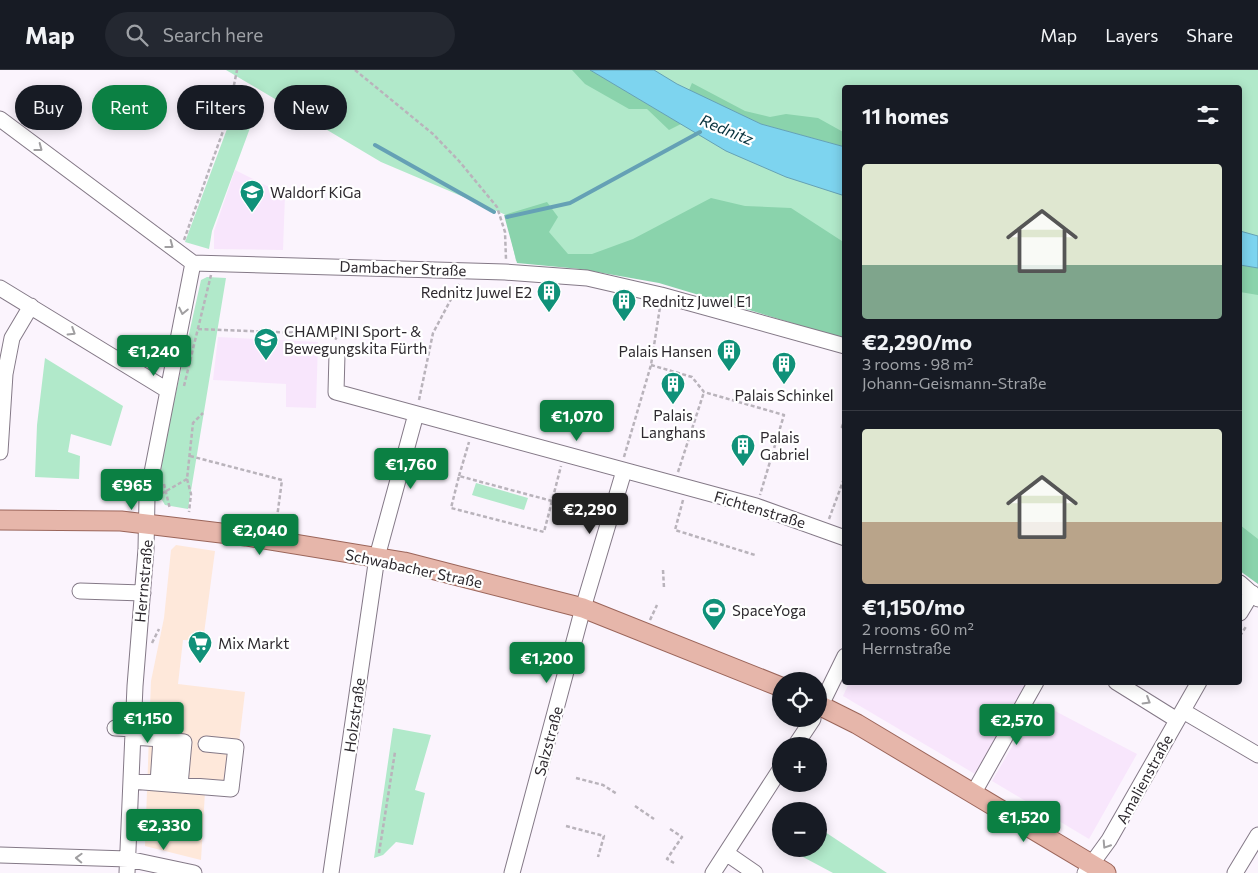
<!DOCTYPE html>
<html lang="en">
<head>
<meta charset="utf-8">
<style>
	body { margin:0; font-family:Commissioner,sans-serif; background:#242831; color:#f1f3f6; height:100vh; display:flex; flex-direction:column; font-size:19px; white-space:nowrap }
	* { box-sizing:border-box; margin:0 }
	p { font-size:16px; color:#9ea1a6 }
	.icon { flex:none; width:28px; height:28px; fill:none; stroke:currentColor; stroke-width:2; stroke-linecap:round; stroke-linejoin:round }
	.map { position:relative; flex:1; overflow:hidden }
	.side { position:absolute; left:842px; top:15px; width:400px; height:600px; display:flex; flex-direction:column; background:#171b24; border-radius:5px; box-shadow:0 2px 12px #0003 }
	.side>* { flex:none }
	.guide { position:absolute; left:15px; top:15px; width:475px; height:45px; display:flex; gap:10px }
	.tools { position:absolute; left:772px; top:602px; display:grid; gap:10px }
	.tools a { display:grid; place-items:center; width:55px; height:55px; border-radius:50%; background:#171b24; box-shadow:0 2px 12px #0003; font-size:25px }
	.price { position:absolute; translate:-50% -42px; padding:0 11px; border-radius:5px; background:#0b8043; color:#fff; font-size:16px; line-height:32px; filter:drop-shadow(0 1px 2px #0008) }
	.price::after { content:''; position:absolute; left:50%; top:30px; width:15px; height:11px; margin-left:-8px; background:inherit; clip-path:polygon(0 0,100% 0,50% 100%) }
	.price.active { background:#222; color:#fff }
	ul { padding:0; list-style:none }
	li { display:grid; align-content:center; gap:10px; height:265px; padding:0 20px }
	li+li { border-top:1px solid #363941 }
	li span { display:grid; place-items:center; height:155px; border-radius:5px; color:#555 }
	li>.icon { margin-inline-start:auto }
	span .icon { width:90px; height:90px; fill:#fffc; stroke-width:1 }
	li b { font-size:21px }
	h2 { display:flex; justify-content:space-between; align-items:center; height:60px; padding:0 20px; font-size:21px }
	.chip { padding:0 18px; border-radius:22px; background:#171b24; box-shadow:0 2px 12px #0003; font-size:18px; line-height:45px }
	.chip.active { background:#0b8043; color:#fff }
	header { display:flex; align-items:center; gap:30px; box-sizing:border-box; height:70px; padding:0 25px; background:#171b24; border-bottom:1px solid #363941 }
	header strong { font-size:24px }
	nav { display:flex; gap:28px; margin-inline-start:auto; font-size:18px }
	.search { width:350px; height:45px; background:#242831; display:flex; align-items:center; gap:12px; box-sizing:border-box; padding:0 18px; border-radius:28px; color:#9ea1a6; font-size:19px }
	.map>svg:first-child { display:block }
	.commercial { fill:#fee8da }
	.built { fill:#f8e6fc }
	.green { fill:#b1e9ca }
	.forest { fill:#8ad3ac }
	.water { fill:#7dd4ef; stroke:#65a1b5 }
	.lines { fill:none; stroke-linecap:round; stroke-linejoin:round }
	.stream { stroke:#65a1b5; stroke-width:4 }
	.minor-casing { stroke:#847987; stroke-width:17 }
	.major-casing { stroke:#9b655a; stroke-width:21 }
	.path { stroke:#b9b3bb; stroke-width:2.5; stroke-dasharray:4 2.5; stroke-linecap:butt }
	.minor { stroke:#fff; stroke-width:15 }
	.major { stroke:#e6b6aa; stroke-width:19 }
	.oneway { stroke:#a09fa1 }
	.labels { text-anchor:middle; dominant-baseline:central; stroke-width:4.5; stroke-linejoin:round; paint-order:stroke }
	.poi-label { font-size:15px; fill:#2d292e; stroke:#fff; text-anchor:start }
	.street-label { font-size:15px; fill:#2d292e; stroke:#fff }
	.water-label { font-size:16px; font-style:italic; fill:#07323d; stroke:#fff }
</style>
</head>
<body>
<header>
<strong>Map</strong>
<div class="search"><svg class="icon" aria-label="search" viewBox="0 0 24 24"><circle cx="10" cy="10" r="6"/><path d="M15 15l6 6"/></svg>Search here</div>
<nav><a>Map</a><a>Layers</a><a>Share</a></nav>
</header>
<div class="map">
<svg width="1258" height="803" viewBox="0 0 1258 803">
	<rect width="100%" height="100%" fill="#fbf4fd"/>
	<path class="commercial" d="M176 475 215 481 203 571 183 570 178 614 245 622 233 724 205 722 201 790 145 776 151 611 164 548 171 480Z"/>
	<path class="built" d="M235 100 285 125 283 180 214 179V161Z
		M218 267 318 272 316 338 286 337V314L213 310Z
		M849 613H1029L975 704 843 626Z
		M1038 632 1137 684 1089 769 992 711Z"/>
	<path class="green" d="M226 0H1258V478L1240 465V18H845V267L659 211 583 196 516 191 506 145 381 92Z
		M237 17 260 31 212 161 209 179 185 172 230 51Z
		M207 207 226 208 188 439 165 435 159 425 163 381 201 210Z
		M45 288 123 336 111 376 71 364 68 382 80 386 79 409 35 407 37 355Z
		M476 413 528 428 524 440 472 425Z
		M393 658 431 665 415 720 425 723 413 775 396 772 383 785 374 788Z
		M819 758 887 803H833L788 779H819Z"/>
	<path class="forest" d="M572 0H590L681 54 669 60 647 39H629L585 14Z
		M692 13 745 41 770 47 786 44 818 48 845 63V77L761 54 689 20Z
		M711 128 745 136 791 138 845 173V269L659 213 580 199 517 193 504 145 547 132 558 147 549 162 568 184H592L633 169Z
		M1240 195 1258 198V225L1240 222Z
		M1240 455 1258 469V514L1240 501Z"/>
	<path class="water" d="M590 0H654L677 14 761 54 845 77V126L786 107 726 81Z
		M1240 161 1258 166V198L1240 195Z"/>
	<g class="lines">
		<path class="stream" d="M375 75 494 142
			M507 147 570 133 700 62"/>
		<defs>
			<path id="minor" d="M0 49 193 193 505 202 587 208 661 225 845 276
				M0 218 167 320
				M337 284 336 322 756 436 845 468
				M0 382 5 304 12 268 31 236
				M1240 513 1258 529
				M80 521 143 523
				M1240 543 1252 523
				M1116 612 1177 650
				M819 639 845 586
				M1183 641 1258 685
				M115 658 134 659
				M133 667 161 669 158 713
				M161 669 184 672 180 715
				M795 676 813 649
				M131 711 231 719 236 677 206 674
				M169 714 173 670
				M973 724 1036 612
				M726 783 755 803
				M0 785 128 789 194 803
				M127 803 135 616 146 479 147 428 193 193
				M331 803 377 487 416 344
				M512 803 583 538 624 401
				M713 803 781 698
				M1085 803 1109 770 1199 612
				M1235 803 1258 765"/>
			<path id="major" d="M0 450 121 451 246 466 404 492 583 538 781 617
				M819 635 857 654 1106 803"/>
		</defs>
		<use href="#minor" class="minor-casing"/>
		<use href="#major" class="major-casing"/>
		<path class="path" d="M355 0 433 64 459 91 497 137 505 162 506 189
			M184 170 227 50 237 0
			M198 259 329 264 338 270
			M651 295 692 307 704 322 784 345 760 425
			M184 316 211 205
			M419 330 433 263 459 214
			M845 348 842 357 845 358
			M190 386 282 410 276 455
			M624 387 651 295 660 237
			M678 402 704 322
			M459 406 469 372
			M187 409 191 424 189 442
			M164 414 170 439
			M161 424 187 409 193 353 203 343
			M683 430 675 460 755 485
			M552 431 544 462 451 438 459 406 552 431 561 396
			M829 449 845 406
			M663 500 664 518
			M650 550 657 535
			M1240 566 1247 555
			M152 573 159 559
			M576 708 603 715 617 724
			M635 736 654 749
			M566 756 604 766 598 787
			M670 759 682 767 667 789 674 793
			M379 783 395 682"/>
		<use href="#minor" class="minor"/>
		<use href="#major" class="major"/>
	</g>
	<defs><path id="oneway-chevron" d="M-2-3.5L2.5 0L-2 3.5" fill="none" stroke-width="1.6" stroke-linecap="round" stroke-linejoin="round" transform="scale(1.25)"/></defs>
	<g class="oneway">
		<use href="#oneway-chevron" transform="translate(39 78) rotate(37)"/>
		<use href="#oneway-chevron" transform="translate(170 175) rotate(37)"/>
		<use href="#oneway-chevron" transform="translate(183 241) rotate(102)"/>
		<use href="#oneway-chevron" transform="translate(72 262) rotate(32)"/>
		<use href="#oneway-chevron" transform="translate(1147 631) rotate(31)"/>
		<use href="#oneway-chevron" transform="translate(1106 775) rotate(123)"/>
		<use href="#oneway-chevron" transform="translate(79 788) rotate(-178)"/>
	</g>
	<defs>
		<symbol id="school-pin" viewBox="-11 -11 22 30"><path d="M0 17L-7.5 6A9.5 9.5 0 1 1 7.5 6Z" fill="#109179" stroke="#fff"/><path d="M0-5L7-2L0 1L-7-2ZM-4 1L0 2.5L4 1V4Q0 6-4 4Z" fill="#fff"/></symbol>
		<symbol id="building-pin" viewBox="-11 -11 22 30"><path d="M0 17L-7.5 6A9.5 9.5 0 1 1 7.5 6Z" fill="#109179" stroke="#fff"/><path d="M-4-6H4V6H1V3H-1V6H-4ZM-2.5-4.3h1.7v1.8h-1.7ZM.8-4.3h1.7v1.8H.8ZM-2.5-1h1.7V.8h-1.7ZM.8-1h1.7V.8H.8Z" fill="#fff"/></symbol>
		<symbol id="stadium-pin" viewBox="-11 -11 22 30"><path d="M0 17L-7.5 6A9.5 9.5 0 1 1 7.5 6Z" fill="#109179" stroke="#fff"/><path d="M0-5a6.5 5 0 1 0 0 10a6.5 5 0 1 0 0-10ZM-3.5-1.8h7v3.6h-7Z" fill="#fff"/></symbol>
		<symbol id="supermarket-pin" viewBox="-11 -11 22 30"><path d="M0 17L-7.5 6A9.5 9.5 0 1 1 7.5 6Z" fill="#109179" stroke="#fff"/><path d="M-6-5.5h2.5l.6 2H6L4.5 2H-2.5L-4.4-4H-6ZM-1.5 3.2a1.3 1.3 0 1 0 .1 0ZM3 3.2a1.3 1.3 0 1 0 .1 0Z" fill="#fff"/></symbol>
	</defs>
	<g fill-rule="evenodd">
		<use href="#school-pin" x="238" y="108" width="28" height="38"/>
		<use href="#building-pin" x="535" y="208" width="28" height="38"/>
		<use href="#building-pin" x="610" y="217" width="28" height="38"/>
		<use href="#school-pin" x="252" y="256" width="28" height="38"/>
		<use href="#building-pin" x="715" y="267" width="28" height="38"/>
		<use href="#building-pin" x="770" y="280" width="28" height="38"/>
		<use href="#building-pin" x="659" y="300" width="28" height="38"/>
		<use href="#building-pin" x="729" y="362" width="28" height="38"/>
		<use href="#stadium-pin" x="700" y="526" width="28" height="38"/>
		<use href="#supermarket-pin" x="186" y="559" width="28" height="38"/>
	</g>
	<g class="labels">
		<g class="poi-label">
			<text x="270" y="122">Waldorf KiGa</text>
			<text x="532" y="222" text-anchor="end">Rednitz Juwel E2</text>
			<text x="642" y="231">Rednitz Juwel E1</text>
			<text x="284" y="261">CHAMPINI Sport- &amp;<tspan x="284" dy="17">Bewegungskita Fürth</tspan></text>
			<text x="712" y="281" text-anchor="end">Palais Hansen</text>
			<text x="784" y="325" text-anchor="middle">Palais Schinkel</text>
			<text x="673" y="345" text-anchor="middle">Palais<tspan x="673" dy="17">Langhans</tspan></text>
			<text x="760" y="367">Palais<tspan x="760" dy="17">Gabriel</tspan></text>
			<text x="732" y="540">SpaceYoga</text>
			<text x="218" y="573">Mix Markt</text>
		</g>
		<g class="street-label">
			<text transform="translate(403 198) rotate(2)">Dambacher Straße</text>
			<text transform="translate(760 439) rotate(17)">Fichtenstraße</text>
			<text transform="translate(414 498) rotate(12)">Schwabacher Straße</text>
			<text transform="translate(143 511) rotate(-85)">Herrnstraße</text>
			<text transform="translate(354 645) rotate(-82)">Holzstraße</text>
			<text transform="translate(548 671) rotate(-75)">Salzstraße</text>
			<text transform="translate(1144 709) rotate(-61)">Amalienstraße</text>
		</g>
		<g class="water-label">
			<text transform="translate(727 59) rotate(22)">Rednitz</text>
		</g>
	</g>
</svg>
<div class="tools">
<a><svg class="icon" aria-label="locate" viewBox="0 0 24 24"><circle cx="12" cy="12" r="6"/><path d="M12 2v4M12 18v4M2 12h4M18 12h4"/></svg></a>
<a>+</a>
<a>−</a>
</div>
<b class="price" style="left:154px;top:307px">€1,240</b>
<b class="price" style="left:577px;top:372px">€1,070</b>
<b class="price" style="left:411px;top:420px">€1,760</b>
<b class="price" style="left:132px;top:441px">€965</b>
<b class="price active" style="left:590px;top:465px">€2,290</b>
<b class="price" style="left:260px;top:486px">€2,040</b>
<b class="price" style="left:547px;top:614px">€1,200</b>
<b class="price" style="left:148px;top:674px">€1,150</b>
<b class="price" style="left:1017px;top:676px">€2,570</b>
<b class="price" style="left:1024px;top:773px">€1,520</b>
<b class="price" style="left:164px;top:781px">€2,330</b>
<div class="guide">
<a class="chip">Buy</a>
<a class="chip active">Rent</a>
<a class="chip">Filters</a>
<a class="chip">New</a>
</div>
<section class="side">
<h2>11 homes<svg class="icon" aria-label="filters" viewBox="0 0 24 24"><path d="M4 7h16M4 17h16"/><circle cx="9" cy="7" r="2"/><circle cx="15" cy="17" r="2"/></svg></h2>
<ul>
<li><span style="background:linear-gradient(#dfe7d0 65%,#7fa58c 0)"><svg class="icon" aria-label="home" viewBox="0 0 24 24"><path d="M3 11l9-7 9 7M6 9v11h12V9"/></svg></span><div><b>€2,290/mo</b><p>3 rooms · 98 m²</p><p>Johann-Geismann-Straße</p></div></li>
<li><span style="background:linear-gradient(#dfe7d0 60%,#b9a48a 0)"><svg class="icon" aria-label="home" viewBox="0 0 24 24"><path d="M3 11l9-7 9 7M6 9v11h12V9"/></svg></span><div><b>€1,150/mo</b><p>2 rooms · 60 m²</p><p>Herrnstraße</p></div></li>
</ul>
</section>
</div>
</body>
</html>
